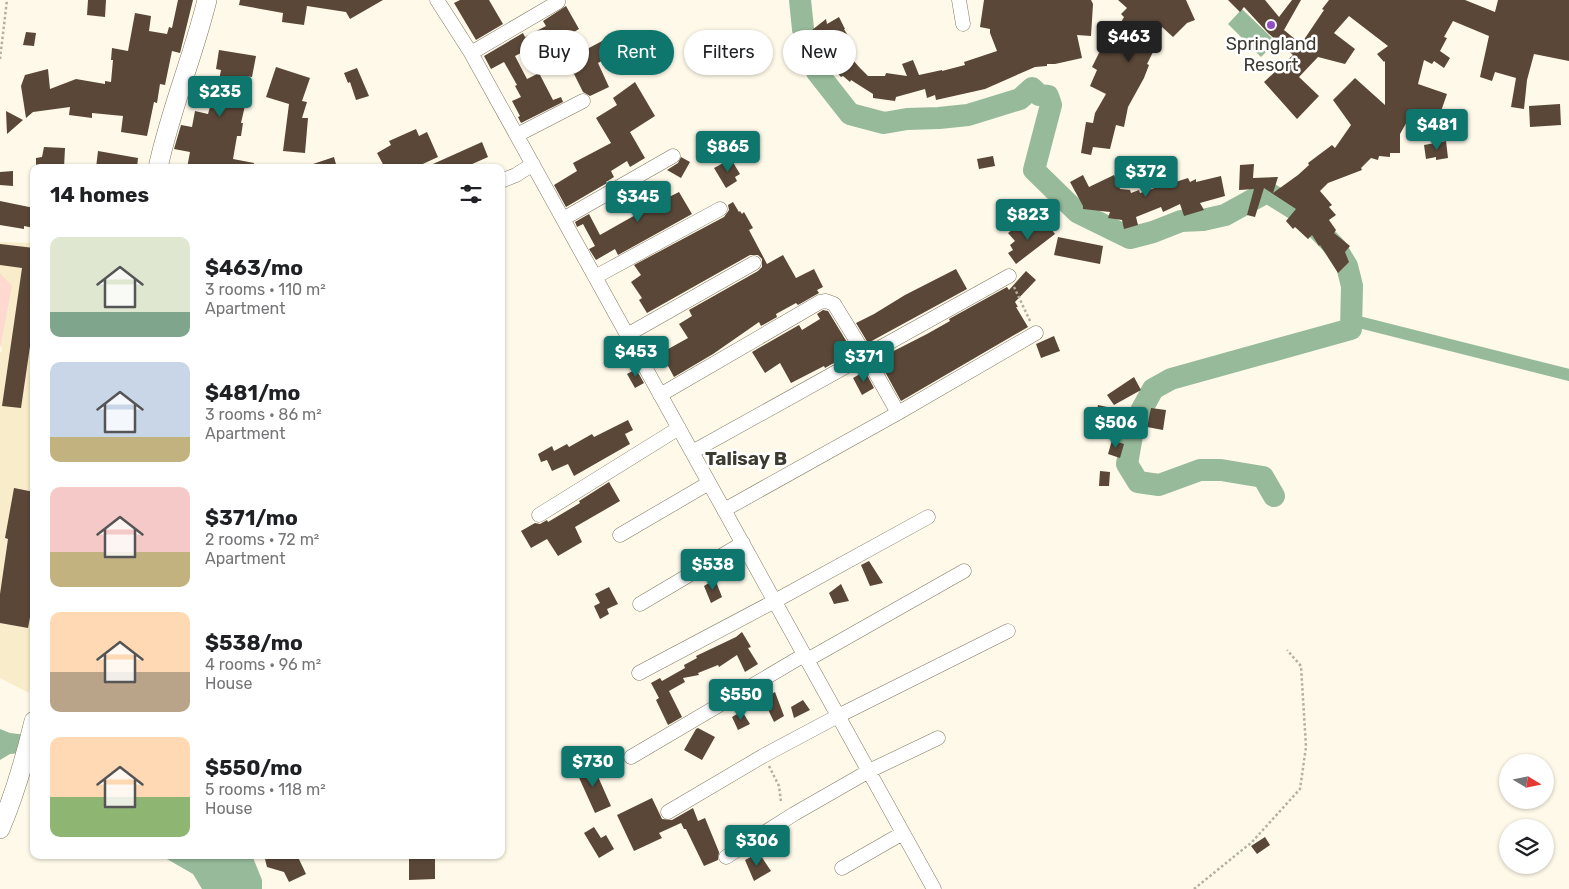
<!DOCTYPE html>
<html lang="en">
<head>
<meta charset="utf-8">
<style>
	body { margin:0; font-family:Rubik,sans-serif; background:#f6f6f6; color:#202124; height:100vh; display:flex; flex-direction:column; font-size:19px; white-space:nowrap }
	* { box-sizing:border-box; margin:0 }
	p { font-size:16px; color:#757577 }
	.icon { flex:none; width:28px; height:28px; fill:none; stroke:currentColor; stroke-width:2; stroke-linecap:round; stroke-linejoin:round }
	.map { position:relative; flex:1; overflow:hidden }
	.drawer { position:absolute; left:30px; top:164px; width:475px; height:695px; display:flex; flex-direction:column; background:#fff; border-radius:10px; box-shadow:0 1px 4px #0004 }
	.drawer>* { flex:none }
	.banner { position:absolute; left:520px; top:30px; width:475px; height:45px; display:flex; gap:10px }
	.needle { width:32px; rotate:100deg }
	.controls { position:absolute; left:1499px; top:754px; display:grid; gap:10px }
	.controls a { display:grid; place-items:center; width:55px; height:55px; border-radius:50%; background:#fff; box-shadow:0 1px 4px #0004; font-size:25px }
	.price { position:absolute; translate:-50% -42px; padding:0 11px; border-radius:5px; background:#0f766e; color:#fff; font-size:16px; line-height:32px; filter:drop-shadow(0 1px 2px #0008) }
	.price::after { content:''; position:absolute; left:50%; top:30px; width:15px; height:11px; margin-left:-8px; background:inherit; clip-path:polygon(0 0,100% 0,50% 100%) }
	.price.active { background:#222; color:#fff }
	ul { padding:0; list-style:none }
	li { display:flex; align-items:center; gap:15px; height:125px; padding:0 20px }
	li span { display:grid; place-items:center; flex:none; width:140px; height:100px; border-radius:10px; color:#555 }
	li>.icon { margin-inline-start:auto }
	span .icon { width:60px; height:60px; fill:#fffc; stroke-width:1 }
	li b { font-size:21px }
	h2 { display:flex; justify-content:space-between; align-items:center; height:60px; padding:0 20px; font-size:21px }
	.tag { padding:0 18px; border-radius:22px; background:#fff; box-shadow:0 1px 4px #0004; font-size:18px; line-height:45px }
	.tag.active { background:#0f766e; color:#fff }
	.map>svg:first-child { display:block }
	.built { fill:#f8eccb }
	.green { fill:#fed9d0 }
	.water { fill:#96ba9a }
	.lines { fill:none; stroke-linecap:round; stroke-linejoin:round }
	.canal { stroke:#96ba9a; stroke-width:12 }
	.river { stroke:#96ba9a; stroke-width:22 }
	.building { fill:#5a4738 }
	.street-casing { stroke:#817962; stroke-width:15 }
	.secondary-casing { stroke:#817962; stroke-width:20 }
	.path { stroke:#b3afa1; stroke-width:2.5; stroke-dasharray:2.5 2.5; stroke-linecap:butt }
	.street { stroke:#fff; stroke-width:14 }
	.secondary { stroke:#fff; stroke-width:19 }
	.poi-dot { fill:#914fc3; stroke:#fff; stroke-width:2 }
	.labels { text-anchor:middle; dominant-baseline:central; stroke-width:5; stroke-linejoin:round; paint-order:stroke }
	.poi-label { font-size:18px; fill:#3d3a30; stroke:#fff }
	.neighbourhood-label { font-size:19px; font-weight:bold; fill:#3d3a30; stroke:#fff }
</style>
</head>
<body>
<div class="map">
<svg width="1569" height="889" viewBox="0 0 1569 889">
	<rect width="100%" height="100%" fill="#fef9e9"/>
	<path class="built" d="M0 242 34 243V669L29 693 0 678V353L2 351 0 339Z"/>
	<path class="green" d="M0 273 12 286 0 349Z"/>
	<path class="water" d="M1242 9 1276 42 1261 57 1228 24Z
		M0 729 10 733 27 735 21 753 10 754 0 760Z
		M160 855H252L262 880V889H202L193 874Z"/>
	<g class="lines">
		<path class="canal" d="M1351 320 1569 375"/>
		<path class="river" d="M800 0 803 29 817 72 850 114 884 123 907 119 939 118 968 115 1020 99 1032 88 1039 95 1048 96 1051 105 1034 170 1077 212 1130 238 1153 232 1181 221 1203 220 1225 215 1267 192 1304 215 1336 248 1347 266 1352 286 1351 329 1171 379 1153 389 1134 424 1127 464 1138 482 1159 485 1200 470H1221L1263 477 1274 496"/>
	</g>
	<path class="building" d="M88 0H106L105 17 87 15Z
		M178 0H193L180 53 172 51 165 85 160 84 157 103 154 102 147 136 121 132 123 116 92 113V118L69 115 70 107 33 112 26 118 21 86 25 75 48 69 50 89 76 79 105 84V81L111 82 113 60H111L112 48 128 51 135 13 151 16 149 31 167 34 169 27 172 28Z
		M240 0H383L350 19 346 12 307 6 304 25 282 22 283 13 239 5Z
		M460 0H489L503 24 476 40 454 3Z
		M984 0H1091L1093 4 1091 36 1077 35 1082 58 1055 64H1047V66L1035 67 985 89 936 100 935 95 927 98 925 89 896 97 895 101 873 98V94L851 80 850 82 843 76 841 77 829 64 826 67 807 34 826 19 827 24 839 17 845 29H844L851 41 844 46 846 50 845 51 860 68 868 76H885L886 73 907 76 902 64 913 60 919 75 942 70V71L965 65 964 62 997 51 990 33V29L980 27Z
		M1118 0H1186L1195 20 1187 23 1173 37 1162 27 1151 51 1153 52 1147 64 1149 65 1144 78 1128 107 1124 127 1116 125 1110 149 1093 147 1091 155 1081 153 1086 122 1093 123 1095 113 1106 94 1090 86 1097 70 1092 67 1104 43 1108 45 1124 17 1121 14 1127 8Z
		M1228 0H1265L1279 17 1292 0H1301L1284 30 1301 44 1324 10 1322 9 1329 0H1465L1495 12 1498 0H1569V61L1534 54 1527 80 1524 109 1511 107 1516 78 1495 72 1492 81 1480 77 1489 36 1453 21 1444 37 1447 38 1440 51 1450 58 1444 68 1434 61 1432 64 1424 60 1418 84 1447 94 1439 117 1413 111 1400 134V153H1390V157L1379 156 1378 160 1371 158 1361 168 1362 170 1328 183 1320 191 1332 205 1329 207 1336 215 1329 220 1336 230 1334 233 1350 246 1345 252 1349 262 1338 273 1320 245 1319 246 1312 235 1308 239 1295 227 1293 229 1286 221 1296 209 1264 188 1255 217 1247 215 1254 189 1239 190 1240 165 1254 164 1253 178 1278 177 1273 193 1298 175 1309 165 1308 163 1332 145 1335 148 1351 125 1333 100 1355 78 1385 105V61L1384 62 1377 54 1388 46 1349 16 1334 33 1355 49 1345 64 1318 57 1299 77 1319 96 1297 119 1264 82 1293 55 1268 33 1244 7 1240 12Z
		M566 6 579 29 555 43 552 37 515 56 527 79 539 73 553 100 561 97 563 102 521 123 518 117 520 116 512 101 521 97 515 86 517 85 504 62 491 69 484 56 523 33 525 37 546 26 543 21Z
		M26 32 36 33 34 46 23 45Z
		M606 39 612 55 598 63 609 87 590 96 583 92 574 74H573L568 64 572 62 570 58Z
		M219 50 256 56 252 77 245 76 241 96 247 97 241 123H243L241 136H237L233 159 254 163 253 168H187L190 152 174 149 181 125 192 127 195 111 208 114 215 89 217 90 221 70 216 69Z
		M276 67 310 78 302 101 307 102 302 118H308L305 153 283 151 289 104 266 97Z
		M357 68 369 96 356 100 350 82 348 83 344 73Z
		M635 82 655 116 630 132 645 158 630 167 627 161 611 171 614 177 606 182 607 183 566 207 554 185 577 171 573 163 611 143 596 118 617 105 613 98Z
		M1560 104 1561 125 1530 127 1529 106Z
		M6 111 23 120 7 134Z
		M416 129 419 136 427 132 438 157 414 168H385L377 153 391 145 389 141Z
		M1446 141 1448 158 1436 160V157L1426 159 1424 145Z
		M482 142 488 157 470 165 471 168H424Z
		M44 147 65 148 64 168H36V158L42 157Z
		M98 151 138 158 137 168 108 165V168H96Z
		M993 156 995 166 979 169 977 159Z
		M334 157 337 168H307V166Z
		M681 157 690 162 681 178 667 170 678 163Z
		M731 159 740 174 735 177 737 181 726 188 714 168Z
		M13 171V186L0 185V172Z
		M1083 175 1089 187 1114 175 1120 189 1130 190 1131 193 1139 190 1140 193 1166 184V185L1188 178 1190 182 1196 179V182L1221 176 1225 196 1200 203 1204 210 1184 216 1180 204 1163 212 1161 207 1136 217 1138 225 1124 229 1122 220 1108 218 1110 212 1083 209V206L1070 182Z
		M655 181 669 197 679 192 692 214 618 255 615 249 596 260 589 249 595 246 583 224 577 227 575 222 589 214 600 235 653 205 642 193Z
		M0 201 34 208V228L24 226V229L0 225Z
		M733 202 739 212 740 211 742 214 744 212 753 228 749 230 767 264 783 255 796 278 814 269 823 287 817 290 819 293 798 305 796 303 776 314 777 317 761 326 759 322 713 354 674 377 661 353 688 338 679 324 692 316 689 310 758 271 762 267V259L758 255H750L647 313 639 300 642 298 631 282 641 275 634 265 724 217 729 210 728 205Z
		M1046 222 1055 234 1016 264 1008 253 1013 250 1010 245 1015 241 1008 233 1022 223 1030 233Z
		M1058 237 1103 246 1100 264 1054 255Z
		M0 244 34 248V319L21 408 2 406 22 268 0 265Z
		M956 269 967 289 868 343 856 323 874 314 905 295Z
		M1026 271 1036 280 1015 302 1018 307H1016L1028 327 901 401 878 359 927 334 950 321 949 319 1007 287 1009 290Z
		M823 310 828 311 853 352 825 368 824 366 791 383 780 363 765 373 752 352 799 325 802 330 820 319 817 314Z
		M1054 336 1060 351 1041 358 1036 344Z
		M636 369 644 383 635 388 627 374Z
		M865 371 874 388 862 395 853 378Z
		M1134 377 1141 390 1114 405 1107 395Z
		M1098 405 1116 409 1113 423 1118 424 1116 435 1093 430Z
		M1151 408 1166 410 1163 430 1147 427Z
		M628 420 633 430 625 434 630 444 574 476 568 464 552 471 547 460 541 462 538 454 552 446 554 451 567 444 569 447 592 434 594 437Z
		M1112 440 1124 444 1120 458 1108 454Z
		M1100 471 1110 472 1109 486H1099Z
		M609 482 620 501 575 527 582 542 558 556 547 539 531 548 521 531 535 523 540 524 547 520 548 522 580 503 579 501Z
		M14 488 34 492V586L32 595 34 596 28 628 0 623V594L8 539 5 538Z
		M869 561 883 583 870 586 861 565Z
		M715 579 722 597 711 603 704 586Z
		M841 584 849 601 834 604 829 593Z
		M609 587 618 604 607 609 609 614 600 619 594 606 600 603 595 594Z
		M742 632 751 647 748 648 758 664 745 672 737 655 719 667 718 665 698 673 699 675 683 678 685 682 669 691 682 717 668 725 656 700 659 698 651 683 660 678 662 681 685 668 684 665 697 658 696 656 736 637Z
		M775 692 784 716 774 722 763 699Z
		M803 700 810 710 794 718 791 707Z
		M742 711 750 724 738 730 732 717Z
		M698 728 715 737 702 760 684 750 696 729Z
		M592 763 611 806 595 813 576 771Z
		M652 798 662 819 672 820 693 808 698 821 705 818 719 852 718 860 704 866 686 829H684L681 823 659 833 662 838 634 851 617 815Z
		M594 827 601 838 606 835 614 849 599 858 584 833Z
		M1265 837 1270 845 1257 854 1251 846Z
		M759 853 771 871 754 881 745 860Z
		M264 855H297L306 874 289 882 284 872 267 867Z
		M409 859H435V879L409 880Z"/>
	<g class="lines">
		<defs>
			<path id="street" d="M437 0 471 53 934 889
				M959 0 963 24
				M471 53 558 2
				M517 135 583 101
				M501 181 516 175 533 164
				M563 219 673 156
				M595 277 720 209
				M627 335 754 263
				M660 395 820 302 826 301 834 304 866 356 898 413
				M692 452 1009 276
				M724 510 898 413 1036 333
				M539 515 679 428
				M620 535 709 483
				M640 604 743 543
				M807 660 964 571
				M639 673 775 601 928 517
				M631 757 804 655
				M668 812 763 756 838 716 1008 631
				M726 857 794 814 869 771 938 738
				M842 868 903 833"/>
			<path id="secondary" d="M158 168C170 111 193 57 207 0
				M0 829C15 794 25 759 34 721"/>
		</defs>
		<use href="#street" class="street-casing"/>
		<use href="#secondary" class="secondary-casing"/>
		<path class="path" d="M0 59 7 0
			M1014 287 1031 323
			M769 766 779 786 781 802
			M1194 889 1252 842 1300 789 1306 747 1301 666 1287 650"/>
		<use href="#street" class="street"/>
		<use href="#secondary" class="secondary"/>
	</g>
	<circle class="poi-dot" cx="1271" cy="25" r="5"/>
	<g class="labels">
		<g class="poi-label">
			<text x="1271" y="44">Springland<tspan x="1271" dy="21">Resort</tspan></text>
		</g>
		<g class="neighbourhood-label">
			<text x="746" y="458">Talisay B</text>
		</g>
	</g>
</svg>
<div class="controls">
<a><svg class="needle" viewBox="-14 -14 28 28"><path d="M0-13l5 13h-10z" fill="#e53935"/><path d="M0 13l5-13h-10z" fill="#757577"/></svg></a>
<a><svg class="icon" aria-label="layers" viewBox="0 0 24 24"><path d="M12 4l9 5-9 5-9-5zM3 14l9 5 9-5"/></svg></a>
</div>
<b class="price active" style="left:1129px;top:63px">$463</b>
<b class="price" style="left:220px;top:118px">$235</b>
<b class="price" style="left:1437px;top:151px">$481</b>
<b class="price" style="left:728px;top:173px">$865</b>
<b class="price" style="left:1146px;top:198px">$372</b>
<b class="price" style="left:638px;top:223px">$345</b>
<b class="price" style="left:1028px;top:241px">$823</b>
<b class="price" style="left:636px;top:378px">$453</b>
<b class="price" style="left:864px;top:383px">$371</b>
<b class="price" style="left:1116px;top:449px">$506</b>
<b class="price" style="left:713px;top:591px">$538</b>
<b class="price" style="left:741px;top:721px">$550</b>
<b class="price" style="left:593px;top:788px">$730</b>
<b class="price" style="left:757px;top:867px">$306</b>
<div class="banner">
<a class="tag">Buy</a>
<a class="tag active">Rent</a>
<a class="tag">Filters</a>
<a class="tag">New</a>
</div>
<section class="drawer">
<h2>14 homes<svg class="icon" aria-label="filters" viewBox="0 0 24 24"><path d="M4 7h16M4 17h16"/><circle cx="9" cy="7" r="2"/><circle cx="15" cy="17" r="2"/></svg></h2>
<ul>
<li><span style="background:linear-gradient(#dfe7d0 75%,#7fa58c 0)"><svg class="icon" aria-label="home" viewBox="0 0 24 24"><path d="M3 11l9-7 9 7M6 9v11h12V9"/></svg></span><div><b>$463/mo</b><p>3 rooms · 110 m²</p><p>Apartment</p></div></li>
<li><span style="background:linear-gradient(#c9d6e8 75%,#c2b280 0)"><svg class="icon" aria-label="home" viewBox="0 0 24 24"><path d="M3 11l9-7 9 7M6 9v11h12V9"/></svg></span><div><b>$481/mo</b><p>3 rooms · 86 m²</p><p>Apartment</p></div></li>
<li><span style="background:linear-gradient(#f6c9c9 65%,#c2b280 0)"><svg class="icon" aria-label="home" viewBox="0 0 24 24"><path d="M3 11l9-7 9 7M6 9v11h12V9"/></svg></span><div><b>$371/mo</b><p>2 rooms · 72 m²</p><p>Apartment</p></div></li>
<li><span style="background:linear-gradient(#ffd9b3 60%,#b9a48a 0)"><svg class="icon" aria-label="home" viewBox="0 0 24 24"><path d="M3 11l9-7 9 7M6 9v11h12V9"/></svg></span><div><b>$538/mo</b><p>4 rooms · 96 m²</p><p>House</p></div></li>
<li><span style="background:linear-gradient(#ffd9b3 60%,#8fb573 0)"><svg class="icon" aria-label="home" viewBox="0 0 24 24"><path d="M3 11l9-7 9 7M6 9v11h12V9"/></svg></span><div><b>$550/mo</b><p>5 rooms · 118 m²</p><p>House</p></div></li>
</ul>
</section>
</div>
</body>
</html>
